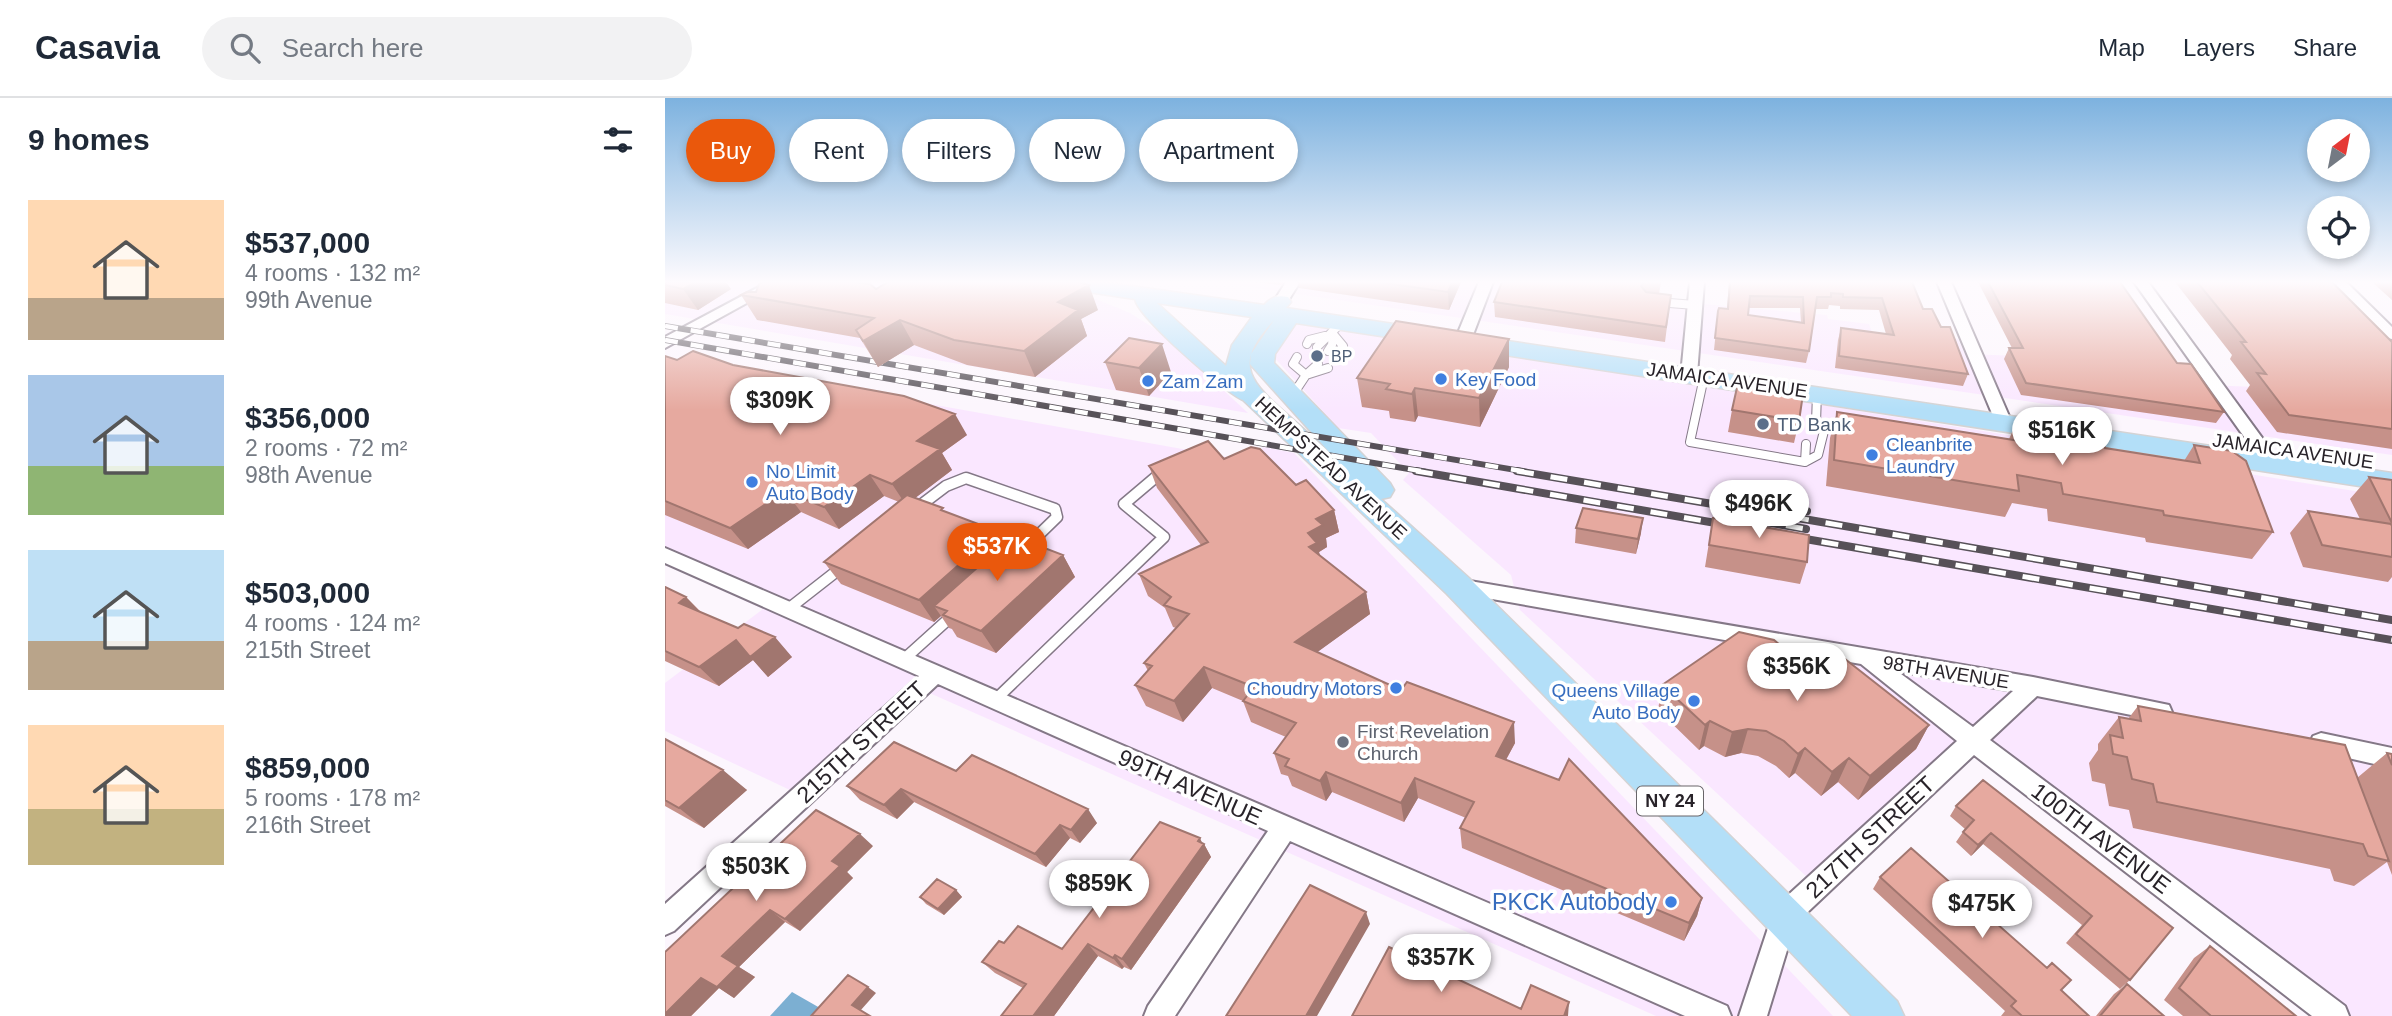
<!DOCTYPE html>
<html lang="en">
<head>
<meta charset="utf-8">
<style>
	body { margin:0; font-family:Helvetica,sans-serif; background:#f2f2f3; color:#1f2937; height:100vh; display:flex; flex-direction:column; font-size:26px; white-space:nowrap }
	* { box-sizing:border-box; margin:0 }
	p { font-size:23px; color:#747a83 }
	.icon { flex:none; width:38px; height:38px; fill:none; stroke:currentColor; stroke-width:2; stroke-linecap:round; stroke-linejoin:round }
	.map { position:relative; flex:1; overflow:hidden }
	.details { display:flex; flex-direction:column; background:#fff; width:665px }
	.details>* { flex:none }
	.top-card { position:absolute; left:21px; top:21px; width:665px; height:63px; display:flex; gap:14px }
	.needle { width:46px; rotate:32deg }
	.controls { position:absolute; left:1642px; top:21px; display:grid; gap:14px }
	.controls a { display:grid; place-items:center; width:63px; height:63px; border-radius:50%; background:#fff; box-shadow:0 4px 10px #0003; font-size:35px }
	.price { position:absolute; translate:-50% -60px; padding:0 16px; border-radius:24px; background:#fff; color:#222; font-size:23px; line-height:46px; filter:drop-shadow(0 2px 4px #0008) }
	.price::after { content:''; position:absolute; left:50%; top:42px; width:21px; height:16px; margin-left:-10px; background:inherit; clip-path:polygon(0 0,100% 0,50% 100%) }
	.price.on { background:#ea580c; color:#fff }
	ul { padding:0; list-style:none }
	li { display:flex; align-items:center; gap:21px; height:175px; padding:0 28px }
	li span { display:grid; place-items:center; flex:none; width:196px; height:140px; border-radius:0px; color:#555 }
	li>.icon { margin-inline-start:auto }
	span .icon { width:84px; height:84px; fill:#fffc; stroke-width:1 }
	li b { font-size:30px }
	h2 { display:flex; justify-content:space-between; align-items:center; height:84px; padding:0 28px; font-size:30px }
	.chip { padding:0 24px; border-radius:32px; background:#fff; box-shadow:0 4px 10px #0003; font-size:24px; line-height:63px }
	.chip.on { background:#ea580c; color:#fff }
	header { display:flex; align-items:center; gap:42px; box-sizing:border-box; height:98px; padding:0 35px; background:#fff; border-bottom:2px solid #e0e1e3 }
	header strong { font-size:33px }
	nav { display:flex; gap:38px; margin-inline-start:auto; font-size:24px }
	.search { width:490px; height:63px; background:#f2f2f3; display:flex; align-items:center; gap:18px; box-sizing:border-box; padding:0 24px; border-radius:38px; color:#747a83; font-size:26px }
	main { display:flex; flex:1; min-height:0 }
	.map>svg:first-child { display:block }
	.built { fill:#fae7ff }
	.water { fill:#7cafd2 }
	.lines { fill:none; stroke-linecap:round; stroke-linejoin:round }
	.service-far1-casing { stroke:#847887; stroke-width:10 }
	.service-casing { stroke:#847887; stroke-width:13 }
	.minor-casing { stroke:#847887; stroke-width:4 }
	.primary-casing { stroke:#d4d3d4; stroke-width:3 }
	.service-far1 { stroke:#fff; stroke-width:8 }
	.service { stroke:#fff; stroke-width:10 }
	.minor { fill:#fff; fill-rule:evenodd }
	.primary { fill:#b3dff8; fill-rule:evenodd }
	.rail-far1-casing { stroke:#575158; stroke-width:6 }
	.rail-casing { stroke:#575158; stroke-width:8 }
	.rail-far1 { stroke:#fff; stroke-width:4.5; stroke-dasharray:13; stroke-linecap:butt }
	.rail { stroke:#fff; stroke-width:5; stroke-dasharray:17; stroke-linecap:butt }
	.wall { fill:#c69189; fill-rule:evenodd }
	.shaded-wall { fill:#a1766f }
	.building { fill:#e6a99f; stroke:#a1766f; stroke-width:2; fill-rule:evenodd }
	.service-dot { fill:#5c6f8a; stroke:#fff; stroke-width:2.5 }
	.shop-dot { fill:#3f7fe0; stroke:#fff; stroke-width:2.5 }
	.worship-dot { fill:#6b7280; stroke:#fff; stroke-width:2.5 }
	.labels { text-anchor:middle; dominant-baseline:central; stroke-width:7; stroke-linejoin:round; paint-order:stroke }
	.far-service-label { font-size:16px; fill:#4e5e75; stroke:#fff; text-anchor:start }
	.shield { fill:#fff; stroke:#686569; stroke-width:2 }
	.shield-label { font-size:18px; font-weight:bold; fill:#282329 }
	.shop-label { font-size:19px; fill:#366cbe; stroke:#fff; text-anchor:start }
	.street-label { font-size:19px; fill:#282329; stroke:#fff }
	.service-label { font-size:19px; fill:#4e5e75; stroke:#fff; text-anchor:start }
	.worship-label { font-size:19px; fill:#5b616d; stroke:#fff; text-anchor:start }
	.near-street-label { font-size:23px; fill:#282329; stroke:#fff }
	.near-shop-label { font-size:23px; fill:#366cbe; stroke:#fff; text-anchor:end }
</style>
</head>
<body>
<header>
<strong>Casavia</strong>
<div class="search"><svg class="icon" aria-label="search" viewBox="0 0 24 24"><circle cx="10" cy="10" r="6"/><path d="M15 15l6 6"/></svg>Search here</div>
<nav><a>Map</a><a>Layers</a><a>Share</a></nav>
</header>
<main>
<section class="details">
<h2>9 homes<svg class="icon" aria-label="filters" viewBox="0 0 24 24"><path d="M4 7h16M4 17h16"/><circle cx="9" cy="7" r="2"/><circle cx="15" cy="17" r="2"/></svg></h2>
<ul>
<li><span style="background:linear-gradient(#ffd9b3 70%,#b9a48a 0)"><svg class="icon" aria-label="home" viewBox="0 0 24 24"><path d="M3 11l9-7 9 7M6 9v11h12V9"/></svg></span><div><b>$537,000</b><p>4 rooms · 132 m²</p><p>99th Avenue</p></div></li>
<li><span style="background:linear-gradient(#a9c7e8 65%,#8fb573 0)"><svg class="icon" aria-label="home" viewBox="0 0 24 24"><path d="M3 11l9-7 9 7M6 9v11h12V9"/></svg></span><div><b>$356,000</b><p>2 rooms · 72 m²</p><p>98th Avenue</p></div></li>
<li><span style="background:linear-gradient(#bfe0f5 65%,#b9a48a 0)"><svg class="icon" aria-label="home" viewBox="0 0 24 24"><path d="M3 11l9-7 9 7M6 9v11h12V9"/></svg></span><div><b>$503,000</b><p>4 rooms · 124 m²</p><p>215th Street</p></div></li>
<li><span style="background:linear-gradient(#ffd9b3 60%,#c2b280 0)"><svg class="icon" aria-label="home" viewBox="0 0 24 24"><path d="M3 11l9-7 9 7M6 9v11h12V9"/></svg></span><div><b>$859,000</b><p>5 rooms · 178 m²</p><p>216th Street</p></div></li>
</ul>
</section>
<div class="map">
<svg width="1727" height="918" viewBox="0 0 1727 918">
	<rect width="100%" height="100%" fill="#fcf6fd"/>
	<path class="built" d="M0 184H357L426 199 465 215 498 236 583 315 0 216Z
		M551 184H857L948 198 1162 217 1163 221 1204 226 1207 234 1293 241 1300 256 1383 259 1540 287 1668 292 1727 305V357Z
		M630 222 1727 399V918H1683L1308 632 1143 780 855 512 846 477 738 382 744 375 706 335 673 330 607 257Z
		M52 268 590 364 598 349 629 355 1168 918H991L260 593 146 702 0 633V585L98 511 0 466V297Z"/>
	<path class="water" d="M127 894 155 910 148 918H105Z"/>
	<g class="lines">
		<defs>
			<path id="service-far1" d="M992 204 1030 207
				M668 236 678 248 672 257
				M642 246 644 242 660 238
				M652 249 676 225
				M663 253 667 247 668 236
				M632 259 628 266 641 277 663 270
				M1039 279 1025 344 1140 364 1153 357 1159 333 1151 325 1152 295
				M627 298 641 277 653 266
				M1140 364 1141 346"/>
			<path id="service" d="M252 410 281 388 301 380 390 411 392 419 358 452
				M122 512 177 469
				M237 563 288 517
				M329 603 499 439 459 406 498 373"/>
			<path id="minor" d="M103 184H120L0 250V239Z
				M621 184H635L621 206H611L609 203Z
				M814 184H828L806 242 803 245H793L790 242Z
				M1025 184H1039L1032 277 1024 282 1016 277Z
				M1272 184H1286L1347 325 1345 329H1333L1331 325Z
				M1469 184H1483L1614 363 1617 367 1614 371H1602Z
				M1667 184H1681L1727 229V241L1722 240Z
				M0 450 1062 908 1066 918H1020L625 743 510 918H479L483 908 603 733 273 586 9 833 0 837V806L254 578 0 465Z
				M793 481 1368 579 1504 607 1507 614 1504 621 1496 623 1372 598 1325 642 1680 908 1684 918H1647L1309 657 1130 826 1102 918H1074L1110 809 1292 643 1196 566 793 495 786 493 783 488 786 483ZM1232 573 1348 593 1308 629Z
				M1656 635 1727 650V670L1648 652 1645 645 1648 638Z"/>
			<path id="primary" d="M386 184H438L599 207C607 199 612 197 623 199L626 204 621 210 1727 375V393L631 225 610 256 609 265 725 385 729 392 725 399 716 401 804 480 1232 903 1239 918H1187L782 496 578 302C560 295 472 218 470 201L397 190 389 189ZM492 205 587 219 567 247 561 268ZM609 222 586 256 585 266 667 357C651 342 634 327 618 313 580 279 571 263 609 222Z"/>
		</defs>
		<use href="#service-far1" class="service-far1-casing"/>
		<use href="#service" class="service-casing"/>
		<use href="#minor" class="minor-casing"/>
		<use href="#primary" class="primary-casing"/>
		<use href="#service-far1" class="service-far1"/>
		<use href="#service" class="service"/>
		<use href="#minor" class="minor"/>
		<use href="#primary" class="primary"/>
		<defs>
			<path id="rail-far1" d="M0 228 862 374
				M0 242 761 374"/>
			<path id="rail" d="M751 373 1068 428
				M852 373 1071 410
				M1059 399 1142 413
				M1054 416 1141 431
				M1127 419 1727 522
				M1123 438 1727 542"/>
		</defs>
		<use href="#rail-far1" class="rail-far1-casing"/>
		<use href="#rail" class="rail-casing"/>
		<use href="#rail-far1" class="rail-far1"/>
		<use href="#rail" class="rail"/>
	</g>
	<path class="wall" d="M0 184 66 191 33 212 0 205Z
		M590 184H619L616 187Z
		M633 184H796L784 212 634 190Z
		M837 184H996L994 196 1006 197 1000 244 830 219 829 204Z
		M1064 184H1247L1258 211 1303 276 1298 288 1170 270 1173 242 1176 230 1221 236 1214 212 1175 211V208L1164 207 1163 211H1150L1144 253 1141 265 1049 252 1053 213 1062 211ZM1084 210H1135L1136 224 1083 217Z
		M1313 184H1455L1512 265 1559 314 1551 325 1356 297 1339 261 1344 250H1347Z
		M1510 184H1667L1727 244V351L1612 334 1581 293 1585 287 1565 261 1567 257Z
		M1707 184H1727V202Z
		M204 186 211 191 433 212 416 221 422 238 370 279 302 267 249 247 213 269 195 240 92 222 76 197 91 194Z
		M0 258 12 262 68 267 302 337 277 355 287 372 250 400 280 414 340 446 398 457 410 479 331 555 292 539 287 531 284 530 276 518 269 524 176 486 159 464 234 404 219 398 174 431 136 414 83 451 0 417Z
		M440 264 506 274 484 298 451 292Z
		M844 269 815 329 753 318 750 324 725 320 724 313 697 309 692 280Z
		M1067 312 1134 323 1129 345 1063 334Z
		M1172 314 1344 341 1353 322 1385 327 1386 325 1440 350 1519 363 1529 347 1608 434 1587 461 1481 444 1480 440 1383 423 1382 411 1347 405 1340 419 1161 388 1165 340Z
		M559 361 631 387 669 412 674 434 661 440 662 449 654 454 655 458 701 494 705 516 652 554 850 645 841 662 1037 800 1032 818 1019 843 797 750 795 730 801 720 753 700 739 724 667 694 661 703 627 688 623 678 616 676 609 655 621 639 586 624 578 603 547 590 518 624 481 608 470 587 483 573 479 565 511 530 508 529 500 510 483 498 474 476 536 447 492 390 484 368Z
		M1704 379 1727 382V479L1723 484 1638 469 1625 435 1643 413 1695 421 1685 401Z
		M1048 420 1142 464 1135 486 1040 469Z
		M911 430 976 435 971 456 910 445Z
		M0 489 21 499 36 514 127 559 103 579 88 562 54 588 0 563Z
		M1155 580 1264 627 1251 651 1193 702 1173 684 1156 698 1130 675 1124 680 1111 668 1093 658 1076 655 1060 659 1039 648 1034 652 993 612 997 587Z
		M1473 608 1692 680 1722 655 1727 656V777L1722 764 1689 788 1669 783 1665 771 1468 730 1464 712 1444 708 1440 686 1427 683 1424 665 1433 652V646L1454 619 1463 621Z
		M0 641 82 692 39 730 0 708Z
		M291 673 432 725 415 745 405 740 381 769 249 704 232 721 195 702 182 688Z
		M1291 708 1508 830 1465 882 1455 891 1401 845 1417 827 1318 746 1306 758 1291 744 1300 731 1285 718Z
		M537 745 539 746 546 759 466 872 459 869 457 871 433 858 389 918H336L358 890 330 875 317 864 339 845 397 851Z
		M208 748 182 774 188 780 135 833 120 824 74 869 90 879 69 900 54 890 26 918H0V854Z
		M1215 779 1396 892 1424 918H1336L1340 913 1208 791Z
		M291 792 297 799 279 817 261 806 255 799Z
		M1545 848 1631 918H1518L1499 902 1529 860Z
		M1462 886 1499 918H1431L1449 896Z"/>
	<path class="shaded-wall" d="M30 184H61L66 191 33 212 18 191Z
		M165 184H207L178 205Z
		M787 184H796L784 212 783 194Z
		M424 187 433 212 416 221 422 238 370 279 359 253 393 204Z
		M235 222 249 247 213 269 198 243Z
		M844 241V269L815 329 814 300Z
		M497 246 506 274 484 298 474 270Z
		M750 290 753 318 750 324 747 296Z
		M290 316 302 337 277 355 287 372 241 407 227 386 252 343Z
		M205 377 219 398 174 431 159 409Z
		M120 393 136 414 83 451 65 430Z
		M669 412 674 434 661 440 662 449 654 454 657 467 644 449 643 435 651 421Z
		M978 420 976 435 971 456 973 441Z
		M332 433 344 455 269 508 276 518 269 524 254 502Z
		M398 457 410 479 331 555 316 533Z
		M701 494 705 516 636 566 630 544Z
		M21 499 40 519 14 505Z
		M110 539 127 559 103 579 88 562 54 588 34 569 71 542Z
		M539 569 547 590 518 624 509 603Z
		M1045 623 1039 648 1034 652 1040 627Z
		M849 624 850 645 832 678 831 658Z
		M1264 627 1251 651 1193 702 1205 678Z
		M1083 631 1076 655 1060 659 1067 634Z
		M1140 650 1130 675 1124 680 1133 656Z
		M1184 660 1173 684 1156 698 1167 674Z
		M58 672 82 692 39 730 14 710Z
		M661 674 667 694 661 703 655 683Z
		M750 680 753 700 739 724 736 705Z
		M236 691 249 704 232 721 219 707Z
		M423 711 432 725 415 745 406 732Z
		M395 727 405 740 381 769 370 756Z
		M1326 735 1318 746 1306 758 1313 747Z
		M195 736 208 748 182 774 188 780 135 833 120 821 167 763Z
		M535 740 538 747 539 746 546 759 466 872 457 861Z
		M291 792 297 799 279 817 273 811Z
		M1037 800 1032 818 1019 843 1024 825Z
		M105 812 120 824 74 869 90 879 69 900 54 890 26 918H0V916Z
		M701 814 705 826 652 918H641Z
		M423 846 433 858 389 918H370L369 917Z
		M450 857 459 869 457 871 448 860Z
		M203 889 211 895 195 913 187 907Z
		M904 904 903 918H899Z"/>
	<path class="building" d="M0 184H30L18 191 0 187Z
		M97 184H187L205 186 211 191 223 184H414L424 187 393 204 413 212 359 253 289 242 235 222 198 243 191 232 209 220 76 197 82 194H91L94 186Z
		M713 184H787L783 194Z
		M837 184H979L976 188 981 194 1006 197 1001 229 829 204Z
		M1065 184H1247L1258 211H1267L1276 229H1285L1303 276 1174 258 1176 230 1229 237 1217 200 1178 199V196L1166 195V199H1152L1144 253 1050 240 1053 213 1054 210 1063 211ZM1085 198 1138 199 1139 225 1083 217Z
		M1323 184H1455L1512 265 1526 266 1559 314 1361 285 1344 250H1358Z
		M1532 184H1667L1727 244V331L1624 317 1592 275 1601 276 1576 244H1581Z
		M731 223 844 241 814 300 750 290 747 296 721 291 725 286 692 280Z
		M464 240 497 246 474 270 440 264Z
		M28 253 68 267 239 298 290 316 252 343 275 351 227 386 205 377 159 409 120 393 65 430 0 403V258L12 262Z
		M1073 285 1138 296 1134 323 1067 312Z
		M1172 314 1355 343 1353 322 1387 328 1386 325 1436 333 1440 350 1535 365 1529 347 1567 353 1581 363 1608 434 1499 417 1498 413 1398 396 1396 385 1352 377 1354 393 1169 362Z
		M543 343 559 361 586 349 595 351 631 387 641 382 669 412 651 421 658 427 643 435 652 445 644 449 701 494 630 544 736 592 742 584 849 624 831 658 894 682 904 661 1037 800 1024 825 795 730 809 704 750 680 736 705 661 674 655 683 620 668 624 661 609 655 631 625 578 603 589 589 539 569 509 603 470 587 487 568 479 565 524 516 499 507 506 499 474 476 543 444 484 368Z
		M1704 379 1727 382V425Z
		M242 397 278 410 276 412 332 433 254 502 159 464Z
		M918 410 978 420 973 441 911 430Z
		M1643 413 1726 426 1727 428V459L1657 447Z
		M1048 420 1144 437 1142 464 1044 447Z
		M348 438 398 457 316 533 278 517 282 513 269 508Z
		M0 489 21 499 14 505 73 530 79 526 110 539 85 559 71 542 34 569 0 553Z
		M1074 534 1109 542 1155 580 1180 561 1264 627 1205 678 1184 660 1167 674 1140 650 1133 656 1119 643 1101 633 1083 631 1067 634 1045 623 1040 627 997 587Z
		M1473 608 1680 647 1724 763 1703 758 1698 746 1492 704 1488 686 1467 681 1462 659 1448 656 1445 637 1458 640 1454 619 1476 623Z
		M0 641 58 672 14 710 0 702Z
		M229 644 291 673 307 657 423 711 406 732 395 727 370 756 236 691 219 707 182 688Z
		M1722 655 1727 656V667Z
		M1318 682 1508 830 1465 882 1411 836 1427 818 1326 735 1313 747 1298 734 1309 722 1291 708Z
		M151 712 195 736 167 763 175 768 120 821 105 812 57 858 73 868 52 889 36 880 0 916V854Z
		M495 724 535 740 533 743 539 746 457 861 450 857 448 860 423 846 369 917 371 918H336L361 886 317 864 334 843 339 845 353 828 397 851Z
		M1246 750 1382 870 1387 865 1406 882 1396 892 1424 918H1357L1346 908 1351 903 1215 779Z
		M272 781 291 792 273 811 255 799Z
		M645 787 701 814 641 918H561Z
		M1545 848 1631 918H1546L1514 890Z
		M724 849 856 911 866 887 904 904 899 918H687Z
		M183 877 203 889 187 907 205 918H146Z
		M1462 886 1499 918H1435Z"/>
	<linearGradient id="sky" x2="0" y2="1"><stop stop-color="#7db2df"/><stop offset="0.59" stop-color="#fefbfe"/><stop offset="1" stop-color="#fefbfe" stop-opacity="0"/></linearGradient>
	<rect width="1727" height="312" fill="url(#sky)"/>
	<g class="service-dot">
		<circle cx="652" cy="258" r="7"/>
		<circle cx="1098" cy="326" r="7"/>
	</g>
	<g class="shop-dot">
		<circle cx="776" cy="281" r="7"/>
		<circle cx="483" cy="283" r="7"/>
		<circle cx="1207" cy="357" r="7"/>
		<circle cx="87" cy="384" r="7"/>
		<circle cx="731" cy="590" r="7"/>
		<circle cx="1029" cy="603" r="7"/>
		<circle cx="1006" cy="804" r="7"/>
	</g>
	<circle class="worship-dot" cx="678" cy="644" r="7"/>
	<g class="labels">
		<g class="far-service-label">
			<text x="666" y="258">BP</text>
		</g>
		<rect class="shield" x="972" y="688.5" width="66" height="29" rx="5"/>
		<g class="shield-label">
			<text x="1005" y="703">NY 24</text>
		</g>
		<g class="shop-label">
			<text x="790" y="281">Key Food</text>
			<text x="497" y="283">Zam Zam</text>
			<text x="1221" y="346">Cleanbrite<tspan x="1221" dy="22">Laundry</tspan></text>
			<text x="101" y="373">No Limit<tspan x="101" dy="22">Auto Body</tspan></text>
			<text x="717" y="590" text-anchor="end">Choudry Motors</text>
			<text x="1015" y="592" text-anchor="end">Queens Village<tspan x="1015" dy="22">Auto Body</tspan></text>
		</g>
		<g class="street-label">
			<text transform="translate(1062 282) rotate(8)">JAMAICA AVENUE</text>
			<text transform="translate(1628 353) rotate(8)">JAMAICA AVENUE</text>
			<text transform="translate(666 370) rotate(43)">HEMPSTEAD AVENUE</text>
			<text transform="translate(1281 574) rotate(9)">98TH AVENUE</text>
		</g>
		<g class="service-label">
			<text x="1112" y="326">TD Bank</text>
		</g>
		<g class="worship-label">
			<text x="692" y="633">First Revelation<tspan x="692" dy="22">Church</tspan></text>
		</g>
		<g class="near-street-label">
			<text transform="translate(196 644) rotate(-43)">215TH STREET</text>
			<text transform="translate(525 689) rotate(24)">99TH AVENUE</text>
			<text transform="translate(1205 739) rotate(-43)">217TH STREET</text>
			<text transform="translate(1436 740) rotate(37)">100TH AVENUE</text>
		</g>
		<g class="near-shop-label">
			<text x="992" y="804">PKCK Autobody</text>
		</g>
	</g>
</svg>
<div class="controls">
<a><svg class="needle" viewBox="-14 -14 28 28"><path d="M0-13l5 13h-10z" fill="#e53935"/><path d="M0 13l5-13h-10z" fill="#747a83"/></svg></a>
<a><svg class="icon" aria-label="locate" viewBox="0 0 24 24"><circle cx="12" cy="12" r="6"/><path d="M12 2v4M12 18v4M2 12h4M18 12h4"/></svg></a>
</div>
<b class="price" style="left:115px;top:339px">$309K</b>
<b class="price" style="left:1397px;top:369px">$516K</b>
<b class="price" style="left:1094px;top:442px">$496K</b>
<b class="price on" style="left:332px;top:485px">$537K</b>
<b class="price" style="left:1132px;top:605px">$356K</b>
<b class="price" style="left:91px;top:805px">$503K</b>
<b class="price" style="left:434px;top:822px">$859K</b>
<b class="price" style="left:1317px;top:842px">$475K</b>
<b class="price" style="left:776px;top:896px">$357K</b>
<div class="top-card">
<a class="chip on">Buy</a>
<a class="chip">Rent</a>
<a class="chip">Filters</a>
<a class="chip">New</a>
<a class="chip">Apartment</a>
</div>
</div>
</main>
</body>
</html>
